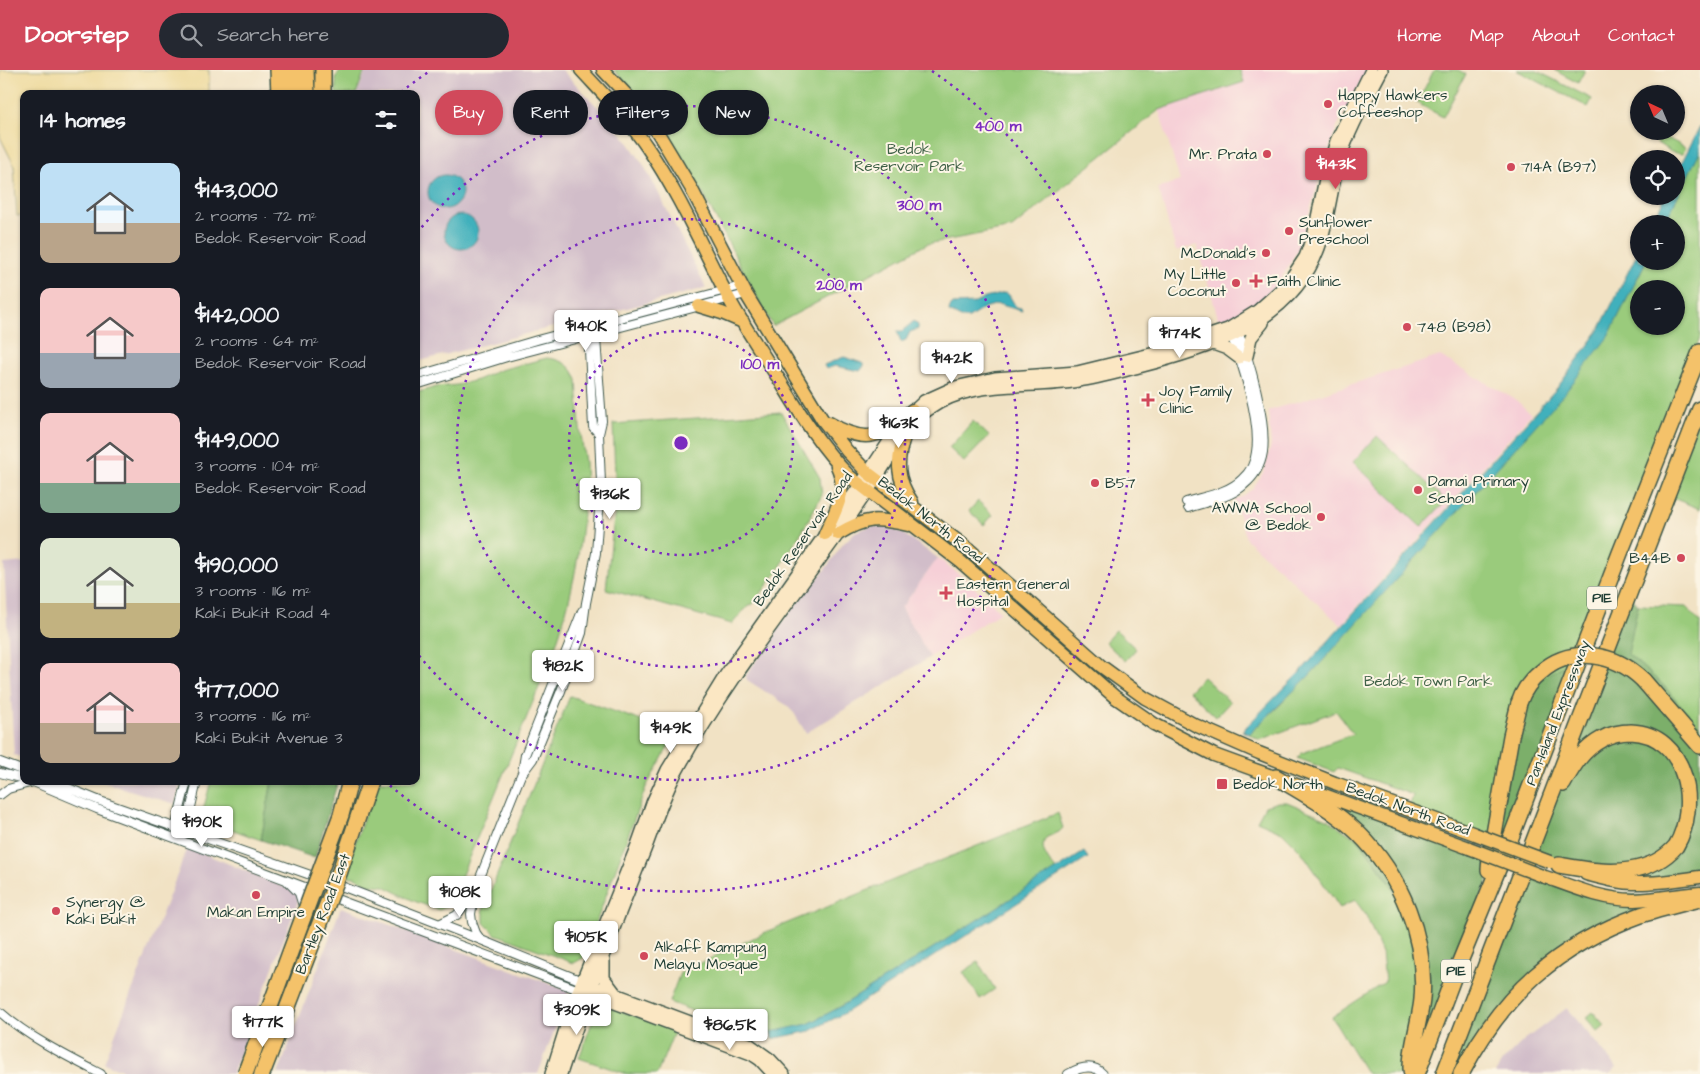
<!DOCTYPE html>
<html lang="en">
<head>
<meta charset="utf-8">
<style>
	body { margin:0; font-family:"Architects Daughter",sans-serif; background:#242831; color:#f1f3f6; height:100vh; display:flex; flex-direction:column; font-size:19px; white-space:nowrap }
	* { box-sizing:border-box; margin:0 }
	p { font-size:16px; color:#9ea1a6 }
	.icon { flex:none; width:28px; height:28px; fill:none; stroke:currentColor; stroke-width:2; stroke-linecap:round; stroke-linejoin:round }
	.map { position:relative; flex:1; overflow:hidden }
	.sheet { position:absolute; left:20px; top:20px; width:400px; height:695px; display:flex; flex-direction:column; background:#171b24; border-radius:10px; box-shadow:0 1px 4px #0004 }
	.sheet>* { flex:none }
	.banner { position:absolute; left:435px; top:20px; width:475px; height:45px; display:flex; gap:10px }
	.needle { width:32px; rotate:316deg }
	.controls { position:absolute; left:1630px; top:15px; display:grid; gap:10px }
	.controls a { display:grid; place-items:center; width:55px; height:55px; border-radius:50%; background:#171b24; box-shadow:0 1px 4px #0004; font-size:25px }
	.price { position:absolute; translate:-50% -42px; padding:0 11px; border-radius:5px; background:#fff; color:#222; font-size:16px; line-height:32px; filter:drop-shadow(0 1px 2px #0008) }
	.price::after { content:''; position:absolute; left:50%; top:30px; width:15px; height:11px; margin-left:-8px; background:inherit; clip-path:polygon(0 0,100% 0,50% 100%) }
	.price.selected { background:#d1495b; color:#fff }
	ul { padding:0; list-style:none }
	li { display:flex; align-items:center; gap:15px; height:125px; padding:0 20px }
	li span { display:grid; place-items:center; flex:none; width:140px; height:100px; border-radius:10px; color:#555 }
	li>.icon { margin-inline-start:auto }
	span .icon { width:60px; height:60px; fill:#fffc; stroke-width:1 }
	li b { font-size:21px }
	h2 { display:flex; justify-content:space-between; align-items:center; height:60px; padding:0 20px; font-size:21px }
	.tag { padding:0 18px; border-radius:22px; background:#171b24; box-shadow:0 1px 4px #0004; font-size:18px; line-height:45px }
	.tag.selected { background:#d1495b; color:#fff }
	header { display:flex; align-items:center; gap:30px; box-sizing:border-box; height:70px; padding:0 25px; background:#d1495b; color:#fff }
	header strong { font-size:24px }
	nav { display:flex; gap:28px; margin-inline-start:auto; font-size:18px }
	.search { width:350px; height:45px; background:#242831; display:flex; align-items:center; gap:12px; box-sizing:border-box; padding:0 18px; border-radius:28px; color:#9ea1a6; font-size:19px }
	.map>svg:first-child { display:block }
	.built { fill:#f6cfd7 }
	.industrial { fill:#d1bdc9 }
	.green { fill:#9acb7b; stroke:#5c8458; fill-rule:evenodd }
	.forest { fill:#7baf6b; stroke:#4d7650 }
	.sand { fill:#eeda9e; stroke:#868c69 }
	.water { fill:#41b0bc; stroke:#307678 }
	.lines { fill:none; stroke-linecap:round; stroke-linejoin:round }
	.street-casing { stroke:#3e564a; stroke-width:10 }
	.secondary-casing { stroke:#3e564a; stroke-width:14 }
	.primary-casing { stroke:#3e564a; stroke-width:15 }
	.highway-casing { stroke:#3e564a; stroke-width:18 }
	.street { stroke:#fff; stroke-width:8 }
	.secondary { stroke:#fbe7c3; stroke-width:11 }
	.primary { stroke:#f4c26a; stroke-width:12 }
	.highway { stroke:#f4c26a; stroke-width:15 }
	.primary-bridge-casing { stroke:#3e564a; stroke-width:15; stroke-linecap:butt }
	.highway-bridge-casing { stroke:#3e564a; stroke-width:18; stroke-linecap:butt }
	.primary-bridge { stroke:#f4c26a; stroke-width:12 }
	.highway-bridge { stroke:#f4c26a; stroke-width:15 }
	.ring { fill:none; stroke:#7b2cbf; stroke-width:2.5; stroke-dasharray:2.5 5 }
	.poi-dot { fill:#d1495b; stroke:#fcf5e5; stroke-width:2 }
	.labels { text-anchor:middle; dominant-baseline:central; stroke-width:4; stroke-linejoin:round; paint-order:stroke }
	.shield { fill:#fcf5e5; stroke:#617469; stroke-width:1 }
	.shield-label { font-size:14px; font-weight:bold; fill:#1f3d34 }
	.poi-label { font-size:15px; fill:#1f3d34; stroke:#fcf5e5; text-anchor:start }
	.park-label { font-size:15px; fill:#3e6046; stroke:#fcf5e5 }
	.street-label { font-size:15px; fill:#1f3d34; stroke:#fcf5e5 }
	.centre { fill:#7b2cbf; stroke:#fcf5e5; stroke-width:2.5 }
	.ring-label { font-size:15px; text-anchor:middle; font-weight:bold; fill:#7b2cbf; stroke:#fcf5e5; stroke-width:4; stroke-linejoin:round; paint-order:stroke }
</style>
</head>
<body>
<header>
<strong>Doorstep</strong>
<div class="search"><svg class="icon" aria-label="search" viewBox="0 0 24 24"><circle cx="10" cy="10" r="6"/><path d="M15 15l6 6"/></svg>Search here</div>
<nav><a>Home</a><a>Map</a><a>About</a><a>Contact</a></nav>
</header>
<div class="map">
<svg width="1700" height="1004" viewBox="0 0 1700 1004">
	<rect width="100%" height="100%" fill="#fcf5e5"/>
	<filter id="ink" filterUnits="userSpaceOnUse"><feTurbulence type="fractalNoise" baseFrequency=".02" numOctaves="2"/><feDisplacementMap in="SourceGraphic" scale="10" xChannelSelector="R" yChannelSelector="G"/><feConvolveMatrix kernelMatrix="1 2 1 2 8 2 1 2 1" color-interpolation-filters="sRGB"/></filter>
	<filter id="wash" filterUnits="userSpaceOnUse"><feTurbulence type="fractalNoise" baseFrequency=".0096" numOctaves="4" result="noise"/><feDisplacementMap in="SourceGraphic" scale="20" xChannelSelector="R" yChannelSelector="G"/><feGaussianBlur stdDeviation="1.12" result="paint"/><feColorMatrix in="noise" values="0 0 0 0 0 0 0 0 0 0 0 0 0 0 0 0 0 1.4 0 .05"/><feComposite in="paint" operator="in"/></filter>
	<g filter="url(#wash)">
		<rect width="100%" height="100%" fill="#f1e2c4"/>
		<path class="built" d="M1240 0H1367L1337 56 1324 93 1299 177 1280 211 1259 232 1237 247 1220 255 1197 175 1176 181 1158 118 1180 111 1159 40 1244 12Z
			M1440 286 1516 330 1531 344 1341 555 1246 469 1234 429 1242 427 1253 418 1264 401 1271 375 1268 341Z
			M938 488 965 509 1001 542 930 587 901 538Z"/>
		<path class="industrial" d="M366 0H562L609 49 626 69 643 94 657 120 706 218 416 292V24H357Z
			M871 456 887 457 902 463 938 488 901 538 930 587 806 663 794 643 785 634 747 610 746 606 789 543 824 501 843 474 855 462Z
			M24 492V688L14 685 4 494Z
			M100 711H181L175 734Z
			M188 777 301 824 232 1004H132L104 993Z
			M341 837 569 921 538 1004H278Z
			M1567 938 1617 998 1610 1004H1495L1502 992 1523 971Z"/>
		<path class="green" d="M342 0H365L356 24H336V6Z
			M614 0H1240L1244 12 1159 40 1012 158 927 174 773 256C737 194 709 128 670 68 653 43 634 22 614 0Z
			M1434 0H1458L1466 4 1443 47 1417 33Z
			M1516 0H1535L1592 29 1588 37Z
			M1554 0H1585L1578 13Z
			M1639 61H1654L1686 78 1682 84 1671 82Z
			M1700 81V268L1577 583 1490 768 1409 739 1413 725 1338 698 1334 702 1297 688 1302 683 1353 664 1336 641 1260 670 1249 664 1282 633 1608 267 1646 191H1676V154H1664ZM1639 219H1676V256H1639Z
			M547 288C562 290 572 295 577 310L580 358 585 392 586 428 584 429C581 482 571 533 553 583L452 829 447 837 439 840 414 831 384 816 367 814 355 807 344 806 376 711H416V323L436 317 457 315 477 310 500 300Z
			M781 342 820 408 822 425 801 463 777 502 754 533 744 540 732 554 606 519 616 430 613 354Z
			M1700 345V439L1668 426Z
			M973 351 989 366 964 392 949 378Z
			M1377 366 1446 431 1421 457 1353 392Z
			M978 431 993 445 984 455 969 441Z
			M1638 535 1686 537 1700 552 1699 656 1662 614 1627 584Z
			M1116 560 1136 579 1125 591 1105 572Z
			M1203 607 1230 632 1216 647 1189 621Z
			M570 626 676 663 646 717 583 888 574 893 495 864 484 853V842H482Z
			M211 711H272L261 770 201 748Z
			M1278 732H1287L1327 749 1360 771 1391 813 1411 865 1418 929 1401 1004H1367L1332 947 1385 912 1382 883 1366 845 1355 830 1340 838 1301 781 1282 762 1257 751 1265 736Z
			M1058 743 1063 758 1059 762 1047 767C1037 778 1049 790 1056 800L840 937 808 954 758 966 669 932 680 903 768 861Z
			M978 892 995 919 980 929 963 902Z
			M607 938H612L675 960 657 1004H627L579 988 594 947 598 942Z
			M1593 942 1605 956 1598 962 1586 948Z"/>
		<path class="forest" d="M1628 523 1638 535 1628 584 1662 614 1700 657V807L1657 813 1528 784Z
			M1579 587 1508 775 1493 770 1530 614Z
			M272 711H338L315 788 261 770Z
			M1328 727 1490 787V804L1423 987 1421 941 1406 835Z
			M1523 798 1567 815 1657 828 1650 843 1549 893 1461 1004H1444Z"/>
		<path class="sand" d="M0 0H209V24H24V145L17 146 14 95 0 67Z"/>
		<path class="water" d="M1700 56V81L1664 154H1652L1665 126H1676V104Z
			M428 122a17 17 0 1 1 34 0a17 17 0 1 1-34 0Z
			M444 162a17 17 0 1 1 34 0a17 17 0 1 1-34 0Z
			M1639 180V191H1646L1608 267 1564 324 1309 606 1249 664 1242 661 1302 600 1557 318 1598 262Z
			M1005 223 1009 225 1016 237 1021 238 1022 241 998 234 984 238 969 248H961L949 242 950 237 953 234 975 233 985 228Z
			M914 251 918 255V259L910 262 906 270 901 272 897 261H902Z
			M844 287 862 293 864 296 860 301 835 296 826 299 824 295Z
			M1084 782 1088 788 843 944 810 961 772 969 771 962 808 954 840 937Z"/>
	</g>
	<g filter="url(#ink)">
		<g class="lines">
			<defs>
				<path id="street" d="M588 261 593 357 599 364
					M416 306 537 270 741 216
					M416 315 507 287 746 224
					M1186 432C1205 426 1228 423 1242 409 1250 402 1255 392 1256 382 1261 352 1242 291 1230 263
					M1188 438C1206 432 1230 428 1244 415 1254 407 1261 395 1263 382 1267 351 1250 289 1237 260
					M0 692 24 701
					M0 703 24 709
					M522 703 525 685 582 541
					M31 711 97 739 579 920
					M51 711 100 731 336 814 481 870 582 911
					M0 725 8 719 33 712
					M175 759 187 711
					M185 763 197 711
					M287 811 299 823 304 839
					M439 854 457 845 475 821
					M481 870 476 863 472 852 471 844 475 820 521 705 533 689 561 621 582 563 586 533 596 483 601 413 599 364 602 351 595 255
					M0 942C28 967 68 987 101 1004
					M1068 1004C1080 997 1093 993 1103 1004"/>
				<path id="secondary" d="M1213 274 1227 279 1239 288
					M1247 286 1251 268 1263 253
					M604 891V908L616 924
					M586 913 749 974 770 989 784 1004
					M583 921 751 984 760 990 773 1004
					M551 1004 574 931 637 775 652 733 667 700 726 604 860 415 901 353 924 331 955 317 995 308 1077 302 1159 282 1228 259 1257 241 1287 214 1305 187 1314 162 1325 109 1336 71 1371 0
					M561 1004C586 928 615 855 645 780 655 754 663 728 676 703 723 616 785 539 842 459 855 439 869 420 881 401 895 380 907 355 928 340 972 308 1028 320 1078 311 1099 308 1119 302 1139 297 1209 279 1292 253 1319 178 1329 149 1331 118 1340 89 1350 58 1367 29 1382 0"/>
				<path id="primary" d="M581 0C604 25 628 49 647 77 679 124 702 177 728 227 744 257 764 286 782 314 802 347 822 378 849 406L961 492 1115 627 1154 654 1214 685 1469 778
					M603 0 638 37 658 63 691 118 746 224 822 349 847 381 868 403 971 481 1101 596 1145 628 1195 655 1259 683 1335 713 1475 764
					M699 236 722 243 743 252
					M829 353C866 375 881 368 912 340
					M905 364C896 391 896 408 912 432
					M825 464C835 441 849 421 837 396
					M838 464C866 447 877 448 908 455
					M1586 804C1601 808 1617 813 1633 813 1655 814 1678 810 1700 807
					M1545 807C1573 817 1603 830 1634 830 1657 829 1678 825 1700 823"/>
				<path id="highway" d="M278 0 279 24
					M292 0V24
					M306 0 307 24
					M323 0V24
					M1643 610 1700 676
					M1276 707C1305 724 1334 740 1358 763 1401 805 1427 869 1422 929 1421 946 1407 992 1412 1004
					M1559 795C1582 799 1607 804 1630 800 1649 797 1664 790 1676 776 1700 736 1687 664 1631 662 1621 662 1611 664 1602 669 1583 679 1573 696 1563 714
					M1489 800 1490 787 1511 666 1519 633
					M1417 1004 1452 911 1508 775 1620 483 1700 282
					M1444 1004 1700 339
					M1461 1004C1502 925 1557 875 1641 845 1660 839 1680 834 1700 829"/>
			</defs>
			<use href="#street" class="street-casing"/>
			<use href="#secondary" class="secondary-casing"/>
			<use href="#primary" class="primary-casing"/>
			<use href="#highway" class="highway-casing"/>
			<use href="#street" class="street"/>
			<use href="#secondary" class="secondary"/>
			<use href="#primary" class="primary"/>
			<use href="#highway" class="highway"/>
			<defs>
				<path id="primary-bridge" d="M1475 764 1550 792
					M1469 778 1545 807"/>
				<path id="highway-bridge" d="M1519 633C1523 621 1531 610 1541 602 1572 575 1615 583 1643 610
					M245 1004 341 745 350 711
					M262 1004 340 801 370 711"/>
			</defs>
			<use href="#primary-bridge" class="primary-bridge-casing"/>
			<use href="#highway-bridge" class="highway-bridge-casing"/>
			<use href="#primary-bridge" class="primary-bridge"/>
			<use href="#highway-bridge" class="highway-bridge"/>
		</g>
	</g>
	<g class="ring">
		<circle cx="681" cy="373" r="112"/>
		<circle cx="681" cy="373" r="224"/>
		<path d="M417 163A337 337 0 1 1 417 583"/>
		<path d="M401 22A449 449 0 0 1 430 1M932 1A449 449 0 1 1 386 712"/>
	</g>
	<g class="poi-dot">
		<circle cx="1328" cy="34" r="5"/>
		<circle cx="1267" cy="84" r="5"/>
		<circle cx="1511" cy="97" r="5"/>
		<circle cx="1289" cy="161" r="5"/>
		<circle cx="1266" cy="183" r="5"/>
		<path d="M1253.5 203.5h5v5h5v5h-5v5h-5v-5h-5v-5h5z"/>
		<circle cx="1236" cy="213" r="5"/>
		<circle cx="1407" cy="257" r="5"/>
		<path d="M1145.5 322.5h5v5h5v5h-5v5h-5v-5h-5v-5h5z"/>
		<circle cx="1095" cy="413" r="5"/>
		<circle cx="1418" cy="420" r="5"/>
		<circle cx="1321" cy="447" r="5"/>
		<circle cx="1681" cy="488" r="5"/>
		<path d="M943.5 515.5h5v5h5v5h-5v5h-5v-5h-5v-5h5z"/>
		<rect x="1216" y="708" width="12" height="12" rx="2.5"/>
		<circle cx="256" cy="825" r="5"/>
		<circle cx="56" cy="841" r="5"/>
		<circle cx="644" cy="886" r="5"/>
	</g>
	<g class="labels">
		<g class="shield">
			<rect x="1587" y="516.5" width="30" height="23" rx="4"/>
			<rect x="1441" y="889.5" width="30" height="23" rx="4"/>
		</g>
		<g class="shield-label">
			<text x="1602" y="528">PIE</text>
			<text x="1456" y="901">PIE</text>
		</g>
		<g class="poi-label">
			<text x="1338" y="25">Happy Hawkers<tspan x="1338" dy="17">Coffeeshop</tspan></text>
			<text x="1257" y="84" text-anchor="end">Mr. Prata</text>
			<text x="1521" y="97">714A (B97)</text>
			<text x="1299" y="152">Sunflower<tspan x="1299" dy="17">Preschool</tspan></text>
			<text x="1256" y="183" text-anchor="end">McDonald's</text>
			<text x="1226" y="204" text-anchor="end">My Little<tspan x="1226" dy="17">Coconut</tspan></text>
			<text x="1267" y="211">Faith Clinic</text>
			<text x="1417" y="257">748 (B98)</text>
			<text x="1159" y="321">Joy Family<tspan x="1159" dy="17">Clinic</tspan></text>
			<text x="1428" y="411">Damai Primary<tspan x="1428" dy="17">School</tspan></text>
			<text x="1105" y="413">B57</text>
			<text x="1311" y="438" text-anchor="end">AWWA School<tspan x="1311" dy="17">@ Bedok</tspan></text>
			<text x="1671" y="488" text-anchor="end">B44B</text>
			<text x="957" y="514">Eastern General<tspan x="957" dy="17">Hospital</tspan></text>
			<text x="1233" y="714">Bedok North</text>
			<text x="66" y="832">Synergy @<tspan x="66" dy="17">Kaki Bukit</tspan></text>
			<text x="256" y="842" text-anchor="middle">Makan Empire</text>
			<text x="654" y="877">Alkaff Kampung<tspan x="654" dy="17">Melayu Mosque</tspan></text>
		</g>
		<g class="park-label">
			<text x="909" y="79">Bedok<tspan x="909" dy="17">Reservoir Park</tspan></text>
			<text x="1428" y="611">Bedok Town Park</text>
		</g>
		<g class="street-label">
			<text transform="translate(931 450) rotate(38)">Bedok North Road</text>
			<text transform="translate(803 469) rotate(-55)">Bedok Reservoir Road</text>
			<text transform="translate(1558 643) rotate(-69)">Pan-Island Expressway</text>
			<text transform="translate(1408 739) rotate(20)">Bedok North Road</text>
			<text transform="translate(323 844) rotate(-69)">Bartley Road East</text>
		</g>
	</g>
	<circle cx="681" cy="373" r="8" class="centre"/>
	<g class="ring-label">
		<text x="998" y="61">400 m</text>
		<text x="919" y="140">300 m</text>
		<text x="839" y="220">200 m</text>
		<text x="760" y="299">100 m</text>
	</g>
</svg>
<div class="controls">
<a><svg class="needle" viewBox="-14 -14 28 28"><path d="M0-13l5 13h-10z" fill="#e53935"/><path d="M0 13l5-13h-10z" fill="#9ea1a6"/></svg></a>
<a><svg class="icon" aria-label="locate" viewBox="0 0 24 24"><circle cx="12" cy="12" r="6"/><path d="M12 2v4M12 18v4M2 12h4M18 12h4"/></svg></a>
<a>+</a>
<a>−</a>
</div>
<b class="price selected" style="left:1336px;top:120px">$143K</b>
<b class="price" style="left:586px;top:282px">$140K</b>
<b class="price" style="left:1180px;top:289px">$174K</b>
<b class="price" style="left:952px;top:314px">$142K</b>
<b class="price" style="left:899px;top:379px">$163K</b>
<b class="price" style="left:610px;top:450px">$136K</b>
<b class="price" style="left:563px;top:622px">$182K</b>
<b class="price" style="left:671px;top:684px">$149K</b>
<b class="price" style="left:202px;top:778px">$190K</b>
<b class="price" style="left:460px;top:848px">$108K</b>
<b class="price" style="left:586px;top:893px">$105K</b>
<b class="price" style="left:577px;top:966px">$309K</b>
<b class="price" style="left:263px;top:978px">$177K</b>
<b class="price" style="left:730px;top:981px">$86.5K</b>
<div class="banner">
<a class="tag selected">Buy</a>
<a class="tag">Rent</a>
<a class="tag">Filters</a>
<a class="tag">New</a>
</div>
<section class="sheet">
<h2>14 homes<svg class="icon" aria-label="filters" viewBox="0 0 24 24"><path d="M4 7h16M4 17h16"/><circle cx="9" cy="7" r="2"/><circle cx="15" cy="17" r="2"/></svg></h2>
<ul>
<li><span style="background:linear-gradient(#bfe0f5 60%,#b9a48a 0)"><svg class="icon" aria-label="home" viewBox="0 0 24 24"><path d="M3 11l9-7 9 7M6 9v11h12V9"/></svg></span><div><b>$143,000</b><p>2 rooms · 72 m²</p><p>Bedok Reservoir Road</p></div></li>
<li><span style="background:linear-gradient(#f6c9c9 65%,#9aa5b1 0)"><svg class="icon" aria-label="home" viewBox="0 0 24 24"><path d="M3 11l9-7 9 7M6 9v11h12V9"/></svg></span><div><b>$142,000</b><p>2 rooms · 64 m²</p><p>Bedok Reservoir Road</p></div></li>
<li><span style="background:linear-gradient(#f6c9c9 70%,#7fa58c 0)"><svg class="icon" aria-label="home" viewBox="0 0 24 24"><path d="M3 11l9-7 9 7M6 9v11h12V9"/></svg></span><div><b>$149,000</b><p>3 rooms · 104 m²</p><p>Bedok Reservoir Road</p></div></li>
<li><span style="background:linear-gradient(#dfe7d0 65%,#c2b280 0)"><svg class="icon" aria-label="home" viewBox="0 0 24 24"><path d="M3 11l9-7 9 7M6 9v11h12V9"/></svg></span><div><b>$190,000</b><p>3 rooms · 116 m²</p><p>Kaki Bukit Road 4</p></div></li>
<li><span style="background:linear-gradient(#f6c9c9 60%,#b9a48a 0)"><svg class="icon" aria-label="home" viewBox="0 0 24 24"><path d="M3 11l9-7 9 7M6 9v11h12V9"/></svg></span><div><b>$177,000</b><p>3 rooms · 116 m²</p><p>Kaki Bukit Avenue 3</p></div></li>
</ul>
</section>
</div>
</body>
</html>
